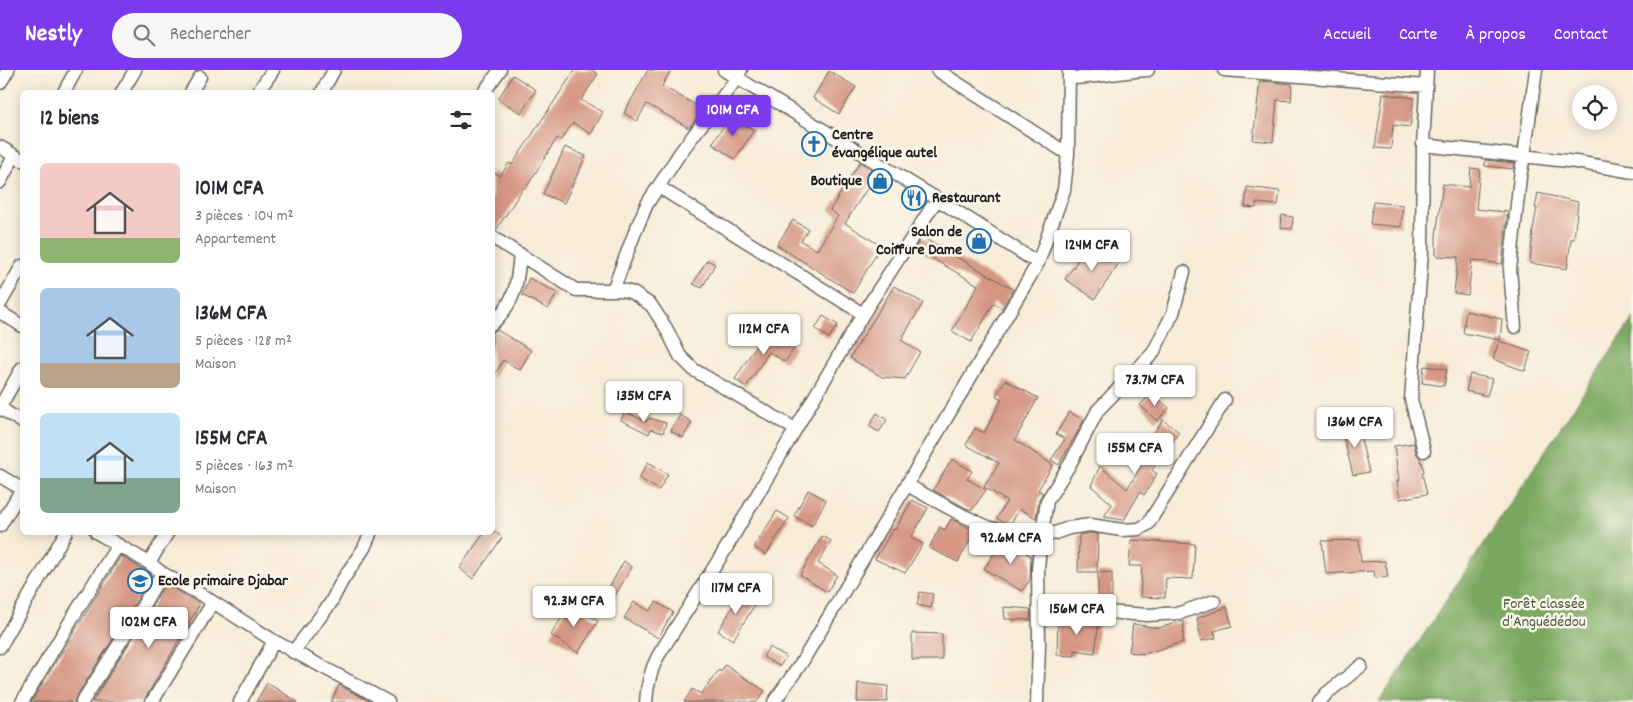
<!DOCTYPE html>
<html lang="fr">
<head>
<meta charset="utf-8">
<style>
	body { margin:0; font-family:Dekko,sans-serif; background:#f7f7f7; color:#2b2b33; height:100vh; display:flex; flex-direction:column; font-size:19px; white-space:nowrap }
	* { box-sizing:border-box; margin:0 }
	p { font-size:16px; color:#7c7c81 }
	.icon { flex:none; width:28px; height:28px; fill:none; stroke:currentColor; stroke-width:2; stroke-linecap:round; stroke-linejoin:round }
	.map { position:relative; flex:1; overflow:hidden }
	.drawer { position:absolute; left:20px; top:20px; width:475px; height:445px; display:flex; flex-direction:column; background:#fff; border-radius:8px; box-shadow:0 2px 12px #0003 }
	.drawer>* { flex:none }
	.buttons { position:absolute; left:1572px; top:15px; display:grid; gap:10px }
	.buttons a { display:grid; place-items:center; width:45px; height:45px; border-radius:50%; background:#fff; box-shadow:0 2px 12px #0003; font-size:25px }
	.price { position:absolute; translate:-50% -42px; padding:0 11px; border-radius:5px; background:#fff; color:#222; font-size:16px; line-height:32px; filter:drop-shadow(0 1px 2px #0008) }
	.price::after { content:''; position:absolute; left:50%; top:30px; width:15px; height:11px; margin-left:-8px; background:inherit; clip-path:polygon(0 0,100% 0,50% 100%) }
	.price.active { background:#7c3aed; color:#fff }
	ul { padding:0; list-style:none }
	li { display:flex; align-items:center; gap:15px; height:125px; padding:0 20px }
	li span { display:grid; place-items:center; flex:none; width:140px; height:100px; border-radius:8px; color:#555 }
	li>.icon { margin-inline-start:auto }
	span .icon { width:60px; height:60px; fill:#fffc; stroke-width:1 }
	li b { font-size:21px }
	h2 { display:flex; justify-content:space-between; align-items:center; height:60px; padding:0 20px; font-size:21px }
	header { display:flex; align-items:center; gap:30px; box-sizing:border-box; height:70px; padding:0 25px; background:#7c3aed; color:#fff }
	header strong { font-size:24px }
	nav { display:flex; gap:28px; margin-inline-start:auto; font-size:18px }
	.search { width:350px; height:45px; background:#f7f7f7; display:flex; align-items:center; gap:12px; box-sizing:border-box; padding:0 18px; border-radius:28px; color:#7c7c81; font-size:19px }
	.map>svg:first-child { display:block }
	.forest { fill:#7aa861; stroke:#4b623e }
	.building { fill:#d59784 }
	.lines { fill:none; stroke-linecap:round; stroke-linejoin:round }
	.minor-casing { stroke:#69655d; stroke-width:15 }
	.minor { stroke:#fff; stroke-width:12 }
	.labels { text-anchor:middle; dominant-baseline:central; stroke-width:5; stroke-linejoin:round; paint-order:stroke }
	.poi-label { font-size:16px; font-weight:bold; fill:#1c1c1c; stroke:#fbf7ec; text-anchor:start }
	.park-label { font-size:16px; fill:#4e5e3d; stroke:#fbf7ec }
</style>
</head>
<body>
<header>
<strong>Nestly</strong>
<div class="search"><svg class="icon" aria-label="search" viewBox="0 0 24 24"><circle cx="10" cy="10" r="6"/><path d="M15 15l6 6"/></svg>Rechercher</div>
<nav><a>Accueil</a><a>Carte</a><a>À propos</a><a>Contact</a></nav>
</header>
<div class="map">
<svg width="1633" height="632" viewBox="0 0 1633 632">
	<rect width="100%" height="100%" fill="#fbf7ec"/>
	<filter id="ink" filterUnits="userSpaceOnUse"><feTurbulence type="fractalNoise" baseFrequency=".02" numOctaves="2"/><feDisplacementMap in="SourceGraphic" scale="10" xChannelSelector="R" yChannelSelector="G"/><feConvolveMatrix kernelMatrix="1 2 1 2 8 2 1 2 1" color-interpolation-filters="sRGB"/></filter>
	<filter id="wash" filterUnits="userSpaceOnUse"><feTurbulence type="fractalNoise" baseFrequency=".0096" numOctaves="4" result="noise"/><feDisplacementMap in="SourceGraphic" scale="20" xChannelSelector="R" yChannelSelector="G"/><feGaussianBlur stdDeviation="1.12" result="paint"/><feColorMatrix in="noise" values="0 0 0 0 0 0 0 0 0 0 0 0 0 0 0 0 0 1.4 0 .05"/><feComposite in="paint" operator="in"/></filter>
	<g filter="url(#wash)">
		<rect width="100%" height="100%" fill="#f7ecd7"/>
		<path class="forest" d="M1633 248V632H1379Z"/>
		<g id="blocks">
			<path class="building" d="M575 0H592L598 4 581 30 603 42 591 64 573 53 561 70 557 68 526 118 524 117 496 160 492 159V101L500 106 509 93 512 95Z
				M648 0H671L662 16 703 39 689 58 647 34 637 51 624 43Z
				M829 1 856 17 839 44 813 28Z
				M513 5 536 20 521 43 498 29Z
				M1260 11 1292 14 1291 31 1277 30 1273 72 1253 70Z
				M1383 24 1414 28 1410 57 1393 55 1391 79 1375 78Z
				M730 46 754 60 735 89 712 74Z
				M565 77 586 86 564 133 543 124Z
				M1485 90 1514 93 1513 99 1485 96Z
				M860 92 877 103 845 153 881 176 853 223 777 175 793 150 808 159 801 171 817 180 838 146 830 140Z
				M1471 98 1480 99 1476 139 1504 142V140L1508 141 1502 194 1472 190 1468 225 1454 223 1458 187 1436 186V166L1443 114 1469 117Z
				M1247 117 1280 121 1278 135 1256 133V138L1245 137Z
				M1538 123 1578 132 1574 169H1571L1567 199 1530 193 1533 159 1537 138H1535Z
				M1373 132 1403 135 1401 157 1370 154Z
				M1282 145 1293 147 1292 159 1281 158Z
				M922 167 1013 219 1002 238 994 233 971 272 952 261 978 215 915 178Z
				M1091 176 1119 193 1095 229 1065 209 1081 186 1084 188Z
				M707 190 715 194 702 218 693 214Z
				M529 208 557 223 548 239 522 225Z
				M894 216 923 233 901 270 920 282 905 309 882 307 850 288Z
				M1466 241 1502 249 1500 270 1463 263Z
				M823 246 838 255 829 268 815 259Z
				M497 260 531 280 520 300 503 290 492 310V262Z
				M766 260 795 277 785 292 769 282 746 317 735 309Z
				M1499 271 1531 282 1525 301 1493 289Z
				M1424 296 1447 299 1444 316 1422 313Z
				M1470 304 1492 309 1487 326 1466 321Z
				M1005 310 1038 328 1015 370 1053 395 1038 420 1043 423 1039 429 1036 448 1020 439 1011 453 1003 452 997 448 1007 431 984 417 999 393 966 375 975 358 984 363 1002 329 996 326Z
				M1152 323 1169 338 1157 351 1140 335Z
				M625 341 646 352 649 348 666 353 663 363 651 359 649 364 621 350Z
				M1069 342 1084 350 1059 395 1051 390 1065 369 1056 364Z
				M877 343 887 350 879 362 869 356Z
				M680 345 692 352 683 368 671 361Z
				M1163 350 1179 362 1152 400 1157 404 1144 425 1140 422 1124 450 1104 447 1112 434 1091 416 1100 396 1127 419 1148 386 1141 381Z
				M1357 353 1369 402 1353 405 1341 357Z
				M1414 373 1416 383 1420 388 1421 393 1422 392 1424 402 1422 403 1427 424 1400 429 1397 411H1399L1394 376Z
				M952 389 972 401 967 409 986 420 972 440 966 438 933 420Z
				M648 392 668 404 659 420 639 408Z
				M808 420 826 430 812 456 794 446Z
				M912 430 928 438 911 468 923 474 905 503 875 489 893 459 895 460Z
				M777 441 789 448 766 485 754 477Z
				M951 449 975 461 958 492 929 478 940 457 945 460Z
				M485 462H496L502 468 473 509 459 498Z
				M1090 463 1098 464 1097 502H1078L1079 465Z
				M822 466 831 471 818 493 837 505 827 522 800 505Z
				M1003 469 1031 486 1030 510 1022 521 984 499Z
				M1131 470 1195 474 1193 509 1166 508 1165 528 1140 527 1142 496H1129Z
				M1359 470 1361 492 1385 491 1388 507 1375 508 1374 501 1326 504 1322 471Z
				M121 486 151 505 125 550 75 628 74 632H31Z
				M624 491 632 497 613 529 605 525Z
				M1098 502 1112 503V533H1098Z
				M165 514 200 534 143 632H92L139 558Z
				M736 520 746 525 745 530 754 536 733 570 718 561 735 533 728 530Z
				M920 522 933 524 931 538 917 535Z
				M634 532 650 541 656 532 673 542 658 568 624 548Z
				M570 534 598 551 578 583 551 565Z
				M1004 537 1030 539 1031 550 1005 549Z
				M1227 537 1232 556 1214 561 1216 568 1201 571 1197 548Z
				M1058 548 1084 551V549L1099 550 1095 583 1075 580V586L1057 585Z
				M1184 551 1183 572 1144 584 1129 582 1133 554 1158 558Z
				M912 563 942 564V590H912Z
				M769 577 786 586 780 596 763 587Z
				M725 595 765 621 757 632H684L692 619 701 624 719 600 721 602Z
				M267 613 298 632H256Z
				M858 613 888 616 887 632H857Z
				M339 615 371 632H331Z"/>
		</g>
	</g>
	<g filter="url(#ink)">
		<use href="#blocks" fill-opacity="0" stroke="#69655d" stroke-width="1"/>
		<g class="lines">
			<defs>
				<path id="minor" d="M724 0 937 129 1038 193
					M937 0 1068 84
					M1224 0 1426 16
					M1070 8C1096 8 1121 1 1148 0
					M0 13 8 0
					M64 22 76 0
					M122 22 135 0
					M191 22 200 7
					M258 22 273 0
					M322 22 334 0
					M484 22 500 0
					M1423 75 1576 92 1633 102
					M0 77 22 90
					M0 112 14 86
					M659 117 863 244
					M492 167 576 220H622L633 223 651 235 666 258 680 286 694 300 795 359
					M613 220 635 162 647 134 680 83 737 8 741 0
					M0 234 22 196
					M0 242 22 256
					M492 254C516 231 517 215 520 184
					M1515 257 1510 200 1520 107 1524 86 1536 0
					M0 337 22 298
					M0 338 22 352
					M1424 381 1411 329 1422 182 1423 75 1427 0
					M0 406 22 419
					M907 415 964 446 990 458 1041 467 1055 463 1069 458 1090 455 1122 460 1139 459 1148 454 1225 330
					M0 456 22 419
					M96 462 149 493 162 503 205 527 274 571 388 632
					M149 493 168 462
					M1039 537 1147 545 1180 543 1214 531
					M0 577 66 462
					M293 582 330 534 342 511 364 478 371 462
					M22 632 74 545 118 475
					M82 632 132 554 162 503
					M152 632 213 532
					M240 632 274 571
					M646 632C647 615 650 601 658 586L725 480 863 244 937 129
					M774 632 802 592 1038 193 1064 120 1068 84 1069 0
					M1037 632 1039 574 1038 499 1041 467 1047 431 1070 394 1098 340 1153 283 1173 243 1184 202
					M1319 632 1327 623 1361 596"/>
			</defs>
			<use href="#minor" class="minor-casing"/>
			<use href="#minor" class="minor"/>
		</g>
	</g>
	<defs>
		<symbol id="church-ring" viewBox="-11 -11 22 22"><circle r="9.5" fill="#fbf7ec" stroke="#1f6fb2" stroke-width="1.5"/><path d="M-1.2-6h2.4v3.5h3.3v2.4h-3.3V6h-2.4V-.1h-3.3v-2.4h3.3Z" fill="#1f6fb2"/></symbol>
		<symbol id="shop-ring" viewBox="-11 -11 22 22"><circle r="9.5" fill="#fbf7ec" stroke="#1f6fb2" stroke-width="1.5"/><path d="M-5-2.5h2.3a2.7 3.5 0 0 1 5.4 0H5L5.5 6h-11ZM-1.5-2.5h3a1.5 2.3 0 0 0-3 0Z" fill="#1f6fb2"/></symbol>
		<symbol id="restaurant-ring" viewBox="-11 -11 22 22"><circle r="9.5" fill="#fbf7ec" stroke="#1f6fb2" stroke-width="1.5"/><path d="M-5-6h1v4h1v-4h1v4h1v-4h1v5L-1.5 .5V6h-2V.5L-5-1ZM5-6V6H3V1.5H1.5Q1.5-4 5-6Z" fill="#1f6fb2"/></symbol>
		<symbol id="school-ring" viewBox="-11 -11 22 22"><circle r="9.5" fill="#fbf7ec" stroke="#1f6fb2" stroke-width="1.5"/><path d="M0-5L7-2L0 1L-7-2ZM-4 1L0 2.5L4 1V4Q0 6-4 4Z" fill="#1f6fb2"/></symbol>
	</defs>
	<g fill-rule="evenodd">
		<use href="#church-ring" x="800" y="60" width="28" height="28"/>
		<use href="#shop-ring" x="866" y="97" width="28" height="28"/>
		<use href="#restaurant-ring" x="900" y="114" width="28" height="28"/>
		<use href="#shop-ring" x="965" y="157" width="28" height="28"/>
		<use href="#school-ring" x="126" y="497" width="28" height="28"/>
	</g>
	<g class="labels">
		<g class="poi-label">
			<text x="832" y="65">Centre<tspan x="832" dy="18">évangélique autel</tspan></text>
			<text x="862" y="111" text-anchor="end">Boutique</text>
			<text x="932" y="128">Restaurant</text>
			<text x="962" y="162" text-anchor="end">Salon de<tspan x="962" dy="18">Coiffure Dame</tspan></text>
			<text x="158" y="511">Ecole primaire Djabar</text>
		</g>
		<g class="park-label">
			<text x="1544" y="534">Forêt classée<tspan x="1544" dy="18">d’Anguédédou</tspan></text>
		</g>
	</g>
</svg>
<div class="buttons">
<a><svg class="icon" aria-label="locate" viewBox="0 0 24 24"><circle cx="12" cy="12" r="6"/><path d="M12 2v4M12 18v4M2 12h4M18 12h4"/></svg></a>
</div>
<b class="price active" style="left:733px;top:67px">101M CFA</b>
<b class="price" style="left:1092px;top:202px">124M CFA</b>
<b class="price" style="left:764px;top:286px">112M CFA</b>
<b class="price" style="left:1155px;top:337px">73.7M CFA</b>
<b class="price" style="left:644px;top:353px">135M CFA</b>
<b class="price" style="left:1355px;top:379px">136M CFA</b>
<b class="price" style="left:1135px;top:405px">155M CFA</b>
<b class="price" style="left:1011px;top:495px">92.6M CFA</b>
<b class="price" style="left:736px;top:545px">117M CFA</b>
<b class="price" style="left:574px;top:558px">92.3M CFA</b>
<b class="price" style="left:1077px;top:566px">156M CFA</b>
<b class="price" style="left:149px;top:579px">102M CFA</b>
<section class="drawer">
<h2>12 biens<svg class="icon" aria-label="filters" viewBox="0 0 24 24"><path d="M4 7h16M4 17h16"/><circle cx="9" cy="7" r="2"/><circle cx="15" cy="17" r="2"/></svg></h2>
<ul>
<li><span style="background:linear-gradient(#f6c9c9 75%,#8fb573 0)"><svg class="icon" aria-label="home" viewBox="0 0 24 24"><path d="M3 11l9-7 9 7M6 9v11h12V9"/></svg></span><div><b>101M CFA</b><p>3 pièces · 104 m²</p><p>Appartement</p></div></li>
<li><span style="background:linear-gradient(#a9c7e8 75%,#b9a48a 0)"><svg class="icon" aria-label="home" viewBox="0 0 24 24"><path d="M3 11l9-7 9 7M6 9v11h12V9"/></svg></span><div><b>136M CFA</b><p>5 pièces · 128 m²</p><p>Maison</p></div></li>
<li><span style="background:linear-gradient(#bfe0f5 65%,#7fa58c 0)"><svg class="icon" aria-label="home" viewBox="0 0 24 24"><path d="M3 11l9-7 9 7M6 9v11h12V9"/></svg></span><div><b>155M CFA</b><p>5 pièces · 163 m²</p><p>Maison</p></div></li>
</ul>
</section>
</div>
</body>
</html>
